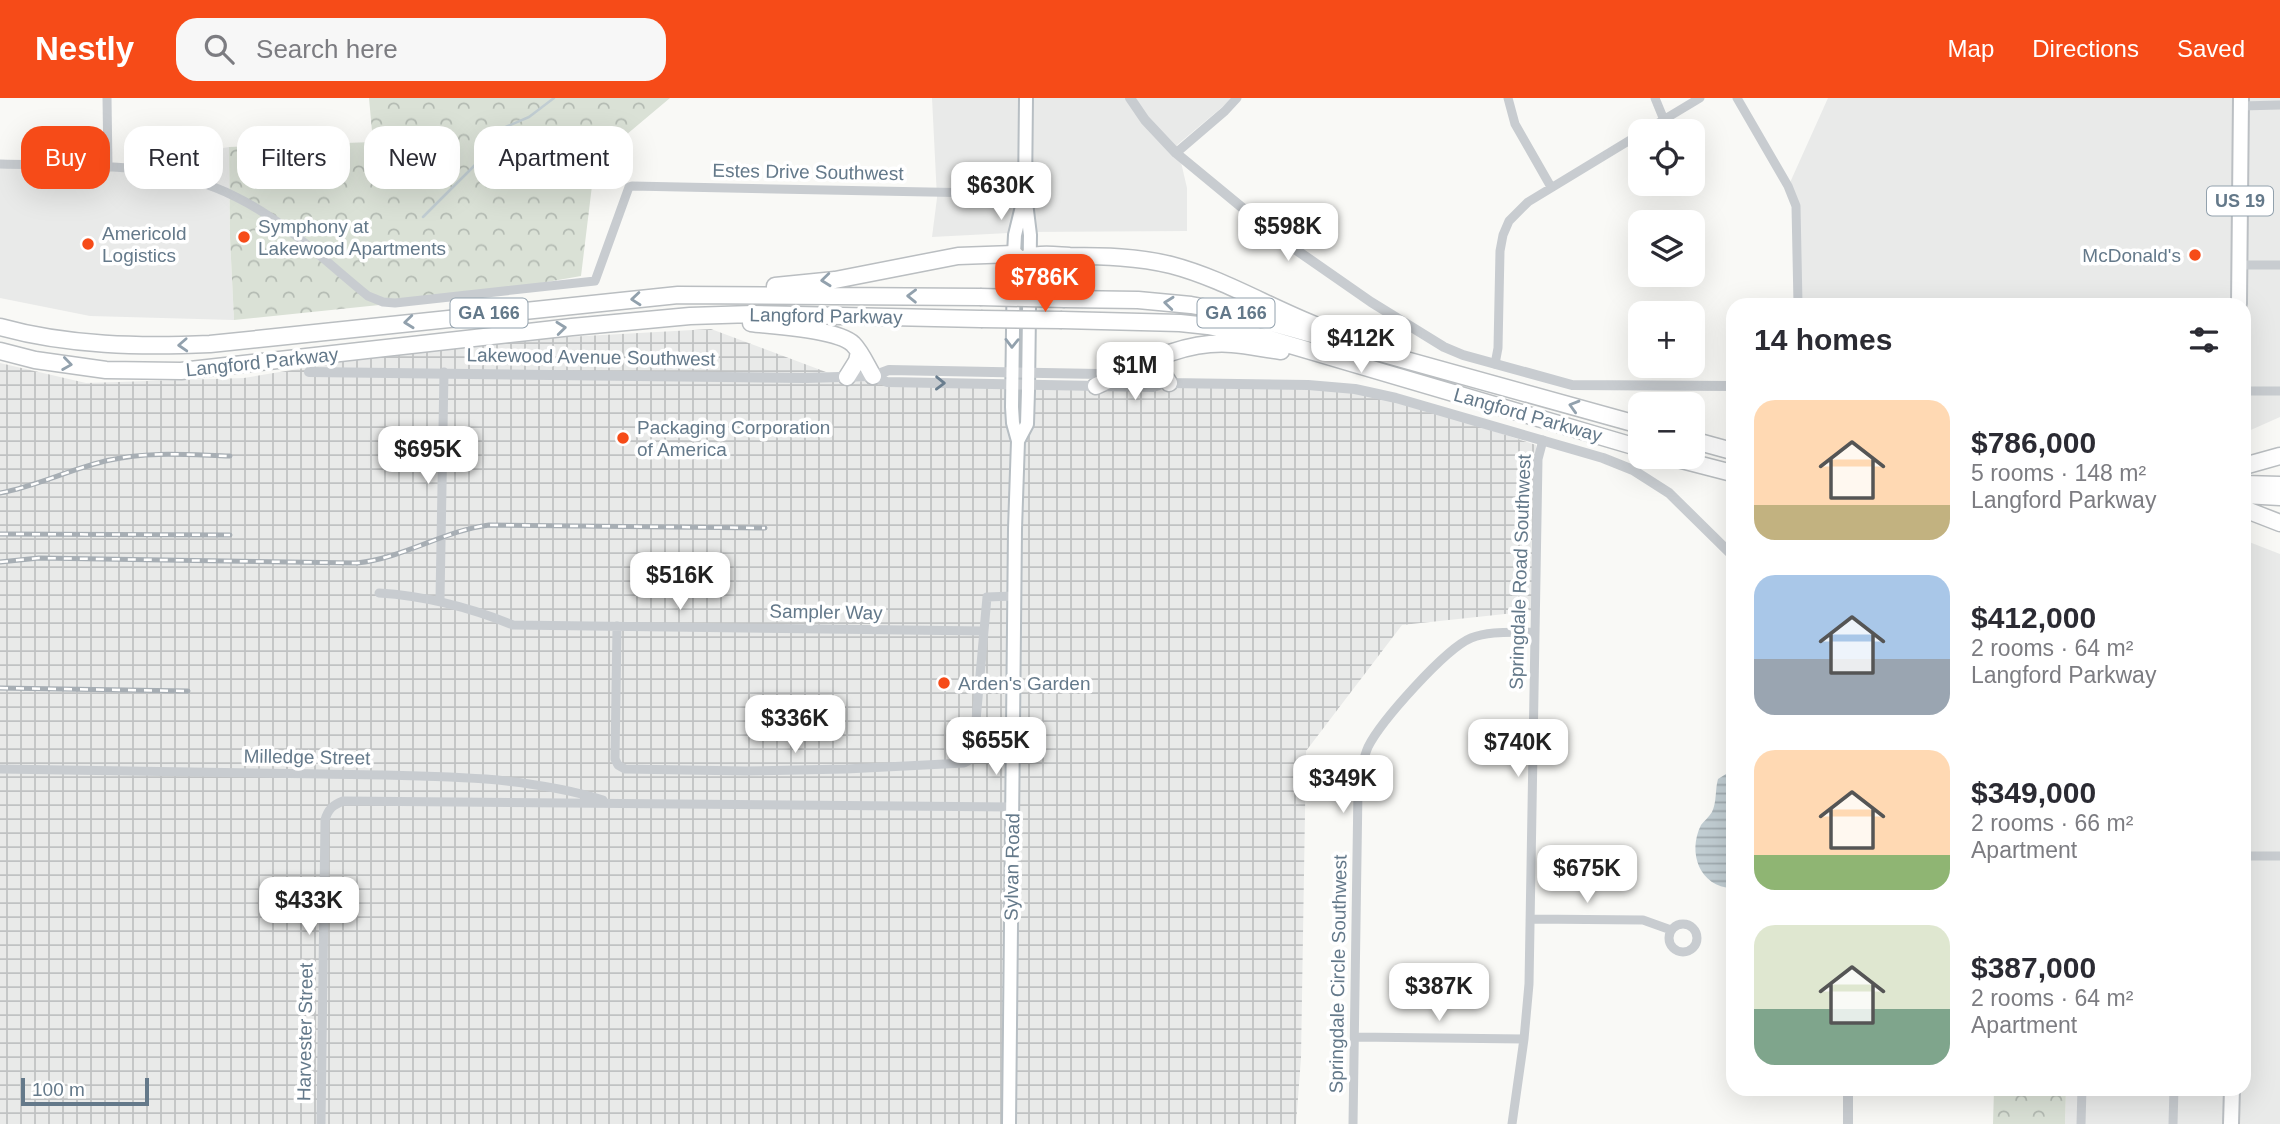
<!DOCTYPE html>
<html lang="en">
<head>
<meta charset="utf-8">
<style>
	body { margin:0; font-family:Arial,sans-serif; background:#f7f7f7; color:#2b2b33; height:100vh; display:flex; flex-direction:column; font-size:26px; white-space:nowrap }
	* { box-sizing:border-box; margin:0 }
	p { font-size:23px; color:#7c7c81 }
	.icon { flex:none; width:38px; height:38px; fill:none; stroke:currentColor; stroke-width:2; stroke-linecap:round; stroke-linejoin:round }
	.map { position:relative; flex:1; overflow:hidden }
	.side { position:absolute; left:1726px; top:200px; width:525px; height:798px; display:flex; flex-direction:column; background:#fff; border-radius:21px; box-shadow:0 7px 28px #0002 }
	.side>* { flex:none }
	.banner { position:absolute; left:21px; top:28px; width:665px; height:63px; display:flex; gap:14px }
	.tools { position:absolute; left:1628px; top:21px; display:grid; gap:14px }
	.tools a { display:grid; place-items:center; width:77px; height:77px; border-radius:14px; background:#fff; box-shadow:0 7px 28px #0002; font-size:35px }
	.scale { position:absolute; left:21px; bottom:18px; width:128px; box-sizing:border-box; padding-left:7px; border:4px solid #64798a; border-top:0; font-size:19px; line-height:24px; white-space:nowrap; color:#64798a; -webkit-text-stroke:5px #fff; paint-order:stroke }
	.price { position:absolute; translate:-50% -60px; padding:0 16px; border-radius:14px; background:#fff; color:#222; font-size:23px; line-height:46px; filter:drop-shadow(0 2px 4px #0008) }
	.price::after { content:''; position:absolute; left:50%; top:42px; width:21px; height:16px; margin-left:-10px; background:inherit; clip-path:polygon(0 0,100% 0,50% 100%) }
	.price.current { background:#f64b18; color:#fff }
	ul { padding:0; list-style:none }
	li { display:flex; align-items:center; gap:21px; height:175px; padding:0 28px }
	li span { display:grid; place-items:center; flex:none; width:196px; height:140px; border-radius:21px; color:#555 }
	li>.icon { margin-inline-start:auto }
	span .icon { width:84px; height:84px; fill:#fffc; stroke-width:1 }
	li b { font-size:30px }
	h2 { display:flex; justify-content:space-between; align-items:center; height:84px; padding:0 28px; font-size:30px }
	.pill { padding:0 24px; border-radius:21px; background:#fff; box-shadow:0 7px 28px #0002; font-size:24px; line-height:63px }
	.pill.current { background:#f64b18; color:#fff }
	header { display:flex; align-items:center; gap:42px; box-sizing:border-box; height:98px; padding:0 35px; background:#f64b18; color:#fff }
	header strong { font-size:33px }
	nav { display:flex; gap:38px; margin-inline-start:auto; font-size:24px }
	.search { width:490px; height:63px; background:#f7f7f7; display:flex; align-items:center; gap:18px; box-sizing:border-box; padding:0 24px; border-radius:21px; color:#7c7c81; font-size:26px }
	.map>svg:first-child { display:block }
	.built { fill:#e9eae9 }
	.industrial { fill:url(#industrial-grid) }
	.forest { fill:url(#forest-crowns) }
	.water { fill:url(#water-rules) }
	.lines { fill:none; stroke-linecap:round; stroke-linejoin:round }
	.stream { stroke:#c1cdd2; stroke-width:2.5 }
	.secondary-casing { stroke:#b7bec3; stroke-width:16 }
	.primary-casing { stroke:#bbbfc3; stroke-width:18 }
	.motorway-casing { stroke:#babec1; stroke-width:19 }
	.minor { stroke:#c8ccd0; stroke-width:9 }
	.tertiary { stroke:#c8ccd0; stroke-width:10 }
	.secondary { stroke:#fff; stroke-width:12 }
	.primary { stroke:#fff; stroke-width:14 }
	.motorway { stroke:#fff; stroke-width:16 }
	.rail-casing { stroke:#a7aeb4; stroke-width:5 }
	.rail { stroke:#fff; stroke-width:2.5; stroke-dasharray:8; stroke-linecap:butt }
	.motorway-bridge-casing { stroke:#babec1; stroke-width:19; stroke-linecap:butt }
	.motorway-bridge { stroke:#fff; stroke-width:16 }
	.oneway { stroke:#92a1ad }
	.oneway2 { stroke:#697d8e }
	.poi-dot { fill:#f64b18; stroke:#fff; stroke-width:2.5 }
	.labels { text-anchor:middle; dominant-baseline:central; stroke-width:7; stroke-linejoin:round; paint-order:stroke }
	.shield { fill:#fff; stroke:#92a1ad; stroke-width:2 }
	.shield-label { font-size:18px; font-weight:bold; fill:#64798a }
	.street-label { font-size:19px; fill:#64798a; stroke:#fff }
	.poi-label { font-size:19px; fill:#64798a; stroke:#fff; text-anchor:start }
</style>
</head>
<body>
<header>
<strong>Nestly</strong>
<div class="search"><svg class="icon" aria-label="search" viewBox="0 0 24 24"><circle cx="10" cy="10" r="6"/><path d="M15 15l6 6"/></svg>Search here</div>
<nav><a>Map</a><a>Directions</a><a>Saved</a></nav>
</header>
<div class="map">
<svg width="2280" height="1026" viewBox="0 0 2280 1026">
	<defs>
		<pattern id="industrial-grid" width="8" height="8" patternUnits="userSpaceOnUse" patternTransform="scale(1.75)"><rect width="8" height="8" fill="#e9eae9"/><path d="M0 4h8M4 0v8" fill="none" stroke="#c0c2c3"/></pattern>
		<pattern id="forest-crowns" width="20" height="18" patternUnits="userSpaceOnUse" patternTransform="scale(1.75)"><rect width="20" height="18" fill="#dae1d6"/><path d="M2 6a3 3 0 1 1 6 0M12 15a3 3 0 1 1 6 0" fill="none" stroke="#b4bbb3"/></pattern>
		<pattern id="water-rules" width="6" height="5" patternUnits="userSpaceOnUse" patternTransform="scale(1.75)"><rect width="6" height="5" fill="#c1cdd2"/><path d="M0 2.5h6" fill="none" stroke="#a0abb0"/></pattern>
	</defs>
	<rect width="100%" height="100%" fill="#f9f9f6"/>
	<path class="built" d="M932 0H1233L1177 47 1187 90V133L1028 134 932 139 937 100Z
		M1828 0H2280V319L2244 335V206H1798V141L1788 89Z
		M229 49 230 140 234 222 90 218 0 200V65L109 69Z
		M2244 442 2280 456V1026H2065L2066 991 2244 990Z"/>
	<path class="industrial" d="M711 231 850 283 1370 292 1536 347 1532 513 1402 527 1306 653 1301 960 1296 1026H0V265L86 285 244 280 456 245Z"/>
	<path class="forest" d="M369 0H670L595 63 581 178 466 198 234 222 230 140 229 49 373 44Z
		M1994 991H2066L2065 1026H1993Z"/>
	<path class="water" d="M1726 676 1732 679V790C1700 789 1687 755 1701 727 1704 723 1709 719 1712 714 1717 704 1715 691 1718 681Z"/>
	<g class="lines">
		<path class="stream" d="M423 119 484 58 494 34 529 19 554 0"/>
		<defs>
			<path id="secondary" d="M1018 343 1027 326 1028 293 1030 137 1025 96 1026 0
				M1009 1026 1015 431 1018 343 1013 325 1012 309 1014 156 1015 137 1025 96"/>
			<path id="primary" d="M2239 206 2241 0
				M2231 1026 2232 990"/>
			<path id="motorway" d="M1014 168C1030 153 1049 157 1070 158 1104 158 1138 159 1171 167 1221 180 1267 208 1315 227
				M775 188 835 182 958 158 1014 156 1030 171
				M1065 201 1138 202 1191 207 1240 216 1640 327
				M1062 222 1180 225 1208 228 1263 239 1640 350
				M751 225C774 228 837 231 853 246 861 254 867 268 873 278
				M0 229C68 248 141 249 210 246L678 197 980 199
				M0 253 35 262 106 272 181 273 572 229 690 218 753 216 981 221
				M1166 255 1159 263V269L1169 285
				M847 279 857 263 859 254
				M1096 288C1139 268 1182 242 1232 246 1248 247 1265 251 1281 253
				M1692 342 1732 353
				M1670 359 1732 375
				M2244 368 2280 358
				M2244 386 2280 387
				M2244 397 2280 399
				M2244 411 2280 425"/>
		</defs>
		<use href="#secondary" class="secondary-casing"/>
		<use href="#primary" class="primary-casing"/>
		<use href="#motorway" class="motorway-casing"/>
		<path class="minor" d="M107 0 108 69
			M1508 0 1515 26 1551 89
			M1655 0 1664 22
			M1737 0 1788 88 1796 108 1798 206
			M2241 8 2280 7
			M1645 33 1700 0
			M1176 55 1225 13 1237 0
			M0 66C80 68 163 62 236 99 285 123 326 164 368 198L383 204 395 205 595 183 629 89 632 88 1025 96
			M2240 167H2280
			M1495 266 1498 250 1500 153 1503 137 1509 123 1528 104 1640 36
			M2244 293H2280
			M379 495C427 498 469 509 513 527L984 533
			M440 502 444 274
			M617 528 615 661 618 667 625 671 746 673 846 671 964 665 968 663 973 656 987 499 1014 498
			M0 671C108 673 216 675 324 676 415 678 516 675 603 702
			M2244 758H2280
			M1530 821 1643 822 1671 832
			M1669 840a14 14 0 1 1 28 0a14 14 0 1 1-28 0Z
			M1355 939 1524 941
			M321 1026 325 722C328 711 333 707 343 703L1012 709
			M1353 1026 1358 691C1360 677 1362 663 1368 649 1381 623 1445 551 1471 540 1491 532 1514 535 1535 534
			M1512 1026 1524 941 1529 886 1538 361 1543 342
			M2081 1026 2082 990
			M2173 1026 2174 990"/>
		<path class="tertiary" d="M1130 0 1145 22 1176 55 1279 140 1371 204 1444 249 1463 257 1572 287 1732 288
			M309 274 805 280 873 278 889 272 1100 276 1169 285 1308 287 1355 291 1396 300 1603 360 1633 372 1669 395 1732 457
			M873 278 887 284 1153 289 1159 287
			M1848 1026V990"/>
		<use href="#secondary" class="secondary"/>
		<use href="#primary" class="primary"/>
		<use href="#motorway" class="motorway"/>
		<defs>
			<path id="rail" d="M0 395C38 388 72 370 110 362 149 353 191 357 230 358
				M0 436 230 437
				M0 464 39 460 357 465C404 460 443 433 489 427L765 430
				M0 590 188 593"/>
		</defs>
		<use href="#rail" class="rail-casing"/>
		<use href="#rail" class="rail"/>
		<defs>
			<path id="motorway-bridge" d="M980 199 1065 201
				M981 221 1062 222"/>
		</defs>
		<use href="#motorway-bridge" class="motorway-bridge-casing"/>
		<use href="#motorway-bridge" class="motorway-bridge"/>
	</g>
	<defs><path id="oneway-chevron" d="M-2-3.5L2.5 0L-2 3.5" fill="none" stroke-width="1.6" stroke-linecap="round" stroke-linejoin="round" transform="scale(1.75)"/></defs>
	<g class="oneway">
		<use href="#oneway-chevron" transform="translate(826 182) rotate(174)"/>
		<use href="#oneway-chevron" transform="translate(912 198) rotate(-179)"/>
		<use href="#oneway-chevron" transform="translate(636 201) rotate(175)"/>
		<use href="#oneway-chevron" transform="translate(1169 205) rotate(-174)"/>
		<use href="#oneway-chevron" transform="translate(409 224) rotate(174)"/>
		<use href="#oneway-chevron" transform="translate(561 230) rotate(-6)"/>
		<use href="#oneway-chevron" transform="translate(1012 245) rotate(91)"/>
		<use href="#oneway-chevron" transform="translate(183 247) rotate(177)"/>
		<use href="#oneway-chevron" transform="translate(67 266) rotate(8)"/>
		<use href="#oneway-chevron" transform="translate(1574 308) rotate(-164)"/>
	</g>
	<use class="oneway2" href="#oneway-chevron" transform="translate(940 285) rotate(1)"/>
	<g class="poi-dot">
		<circle cx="244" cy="139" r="7"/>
		<circle cx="88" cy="146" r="7"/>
		<circle cx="2195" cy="157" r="7"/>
		<circle cx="623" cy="340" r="7"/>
		<circle cx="944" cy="585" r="7"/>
	</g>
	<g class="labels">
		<g class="shield">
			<rect x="2207" y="88.5" width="66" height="29" rx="5"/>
			<rect x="450.5" y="200.5" width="77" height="29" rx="5"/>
			<rect x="1197.5" y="200.5" width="77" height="29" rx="5"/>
		</g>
		<g class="shield-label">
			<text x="2240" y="103">US 19</text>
			<text x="489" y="215">GA 166</text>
			<text x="1236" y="215">GA 166</text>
		</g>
		<g class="street-label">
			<text transform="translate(808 74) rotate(1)">Estes Drive Southwest</text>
			<text transform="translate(826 218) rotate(1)">Langford Parkway</text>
			<text transform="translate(591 259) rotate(1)">Lakewood Avenue Southwest</text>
			<text transform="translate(262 264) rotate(-6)">Langford Parkway</text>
			<text transform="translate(1528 317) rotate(16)">Langford Parkway</text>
			<text transform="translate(1520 474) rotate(-88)">Springdale Road Southwest</text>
			<text transform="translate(826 514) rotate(1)">Sampler Way</text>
			<text transform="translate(307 659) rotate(1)">Milledge Street</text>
			<text transform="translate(1012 769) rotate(-89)">Sylvan Road</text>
			<text transform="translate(1338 876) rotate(-89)">Springdale Circle Southwest</text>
			<text transform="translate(305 934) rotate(-89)">Harvester Street</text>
		</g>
		<g class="poi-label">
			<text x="258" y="128">Symphony at<tspan x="258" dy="22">Lakewood Apartments</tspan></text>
			<text x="102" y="135">Americold<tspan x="102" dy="22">Logistics</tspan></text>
			<text x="2181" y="157" text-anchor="end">McDonald's</text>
			<text x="637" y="329">Packaging Corporation<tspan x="637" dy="22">of America</tspan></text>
			<text x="958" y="585">Arden's Garden</text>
		</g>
	</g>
</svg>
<div class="tools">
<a><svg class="icon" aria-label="locate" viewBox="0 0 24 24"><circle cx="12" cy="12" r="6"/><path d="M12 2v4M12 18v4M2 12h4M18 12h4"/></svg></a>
<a><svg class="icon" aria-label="layers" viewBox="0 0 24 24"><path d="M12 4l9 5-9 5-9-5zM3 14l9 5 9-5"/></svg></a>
<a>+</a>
<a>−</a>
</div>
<div class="scale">100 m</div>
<b class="price" style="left:1001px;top:124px">$630K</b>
<b class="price" style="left:1288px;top:165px">$598K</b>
<b class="price current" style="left:1045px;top:216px">$786K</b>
<b class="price" style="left:1361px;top:277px">$412K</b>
<b class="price" style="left:1135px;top:304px">$1M</b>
<b class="price" style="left:428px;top:388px">$695K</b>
<b class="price" style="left:680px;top:514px">$516K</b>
<b class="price" style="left:795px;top:657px">$336K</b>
<b class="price" style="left:996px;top:679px">$655K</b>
<b class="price" style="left:1518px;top:681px">$740K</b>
<b class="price" style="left:1343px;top:717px">$349K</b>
<b class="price" style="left:1587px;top:807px">$675K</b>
<b class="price" style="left:309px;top:839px">$433K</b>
<b class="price" style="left:1439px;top:925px">$387K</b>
<div class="banner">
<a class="pill current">Buy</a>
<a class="pill">Rent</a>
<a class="pill">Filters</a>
<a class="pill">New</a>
<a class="pill">Apartment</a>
</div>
<section class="side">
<h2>14 homes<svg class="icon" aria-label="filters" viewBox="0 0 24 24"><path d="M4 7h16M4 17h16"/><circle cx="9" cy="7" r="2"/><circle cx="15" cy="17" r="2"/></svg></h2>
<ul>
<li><span style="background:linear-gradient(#ffd9b3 75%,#c2b280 0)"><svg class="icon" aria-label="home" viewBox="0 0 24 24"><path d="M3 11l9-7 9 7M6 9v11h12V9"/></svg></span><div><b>$786,000</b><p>5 rooms · 148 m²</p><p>Langford Parkway</p></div></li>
<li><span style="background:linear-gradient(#a9c7e8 60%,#9aa5b1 0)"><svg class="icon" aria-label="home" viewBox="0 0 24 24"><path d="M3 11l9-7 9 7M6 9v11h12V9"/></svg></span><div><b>$412,000</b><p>2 rooms · 64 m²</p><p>Langford Parkway</p></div></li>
<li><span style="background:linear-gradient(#ffd9b3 75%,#8fb573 0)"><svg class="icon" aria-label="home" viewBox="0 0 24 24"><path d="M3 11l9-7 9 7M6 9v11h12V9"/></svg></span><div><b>$349,000</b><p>2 rooms · 66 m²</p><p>Apartment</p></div></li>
<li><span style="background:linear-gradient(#dfe7d0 60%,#7fa58c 0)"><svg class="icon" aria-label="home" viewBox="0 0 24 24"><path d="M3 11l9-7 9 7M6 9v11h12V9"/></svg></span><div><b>$387,000</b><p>2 rooms · 64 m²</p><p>Apartment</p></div></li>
</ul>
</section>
</div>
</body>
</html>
